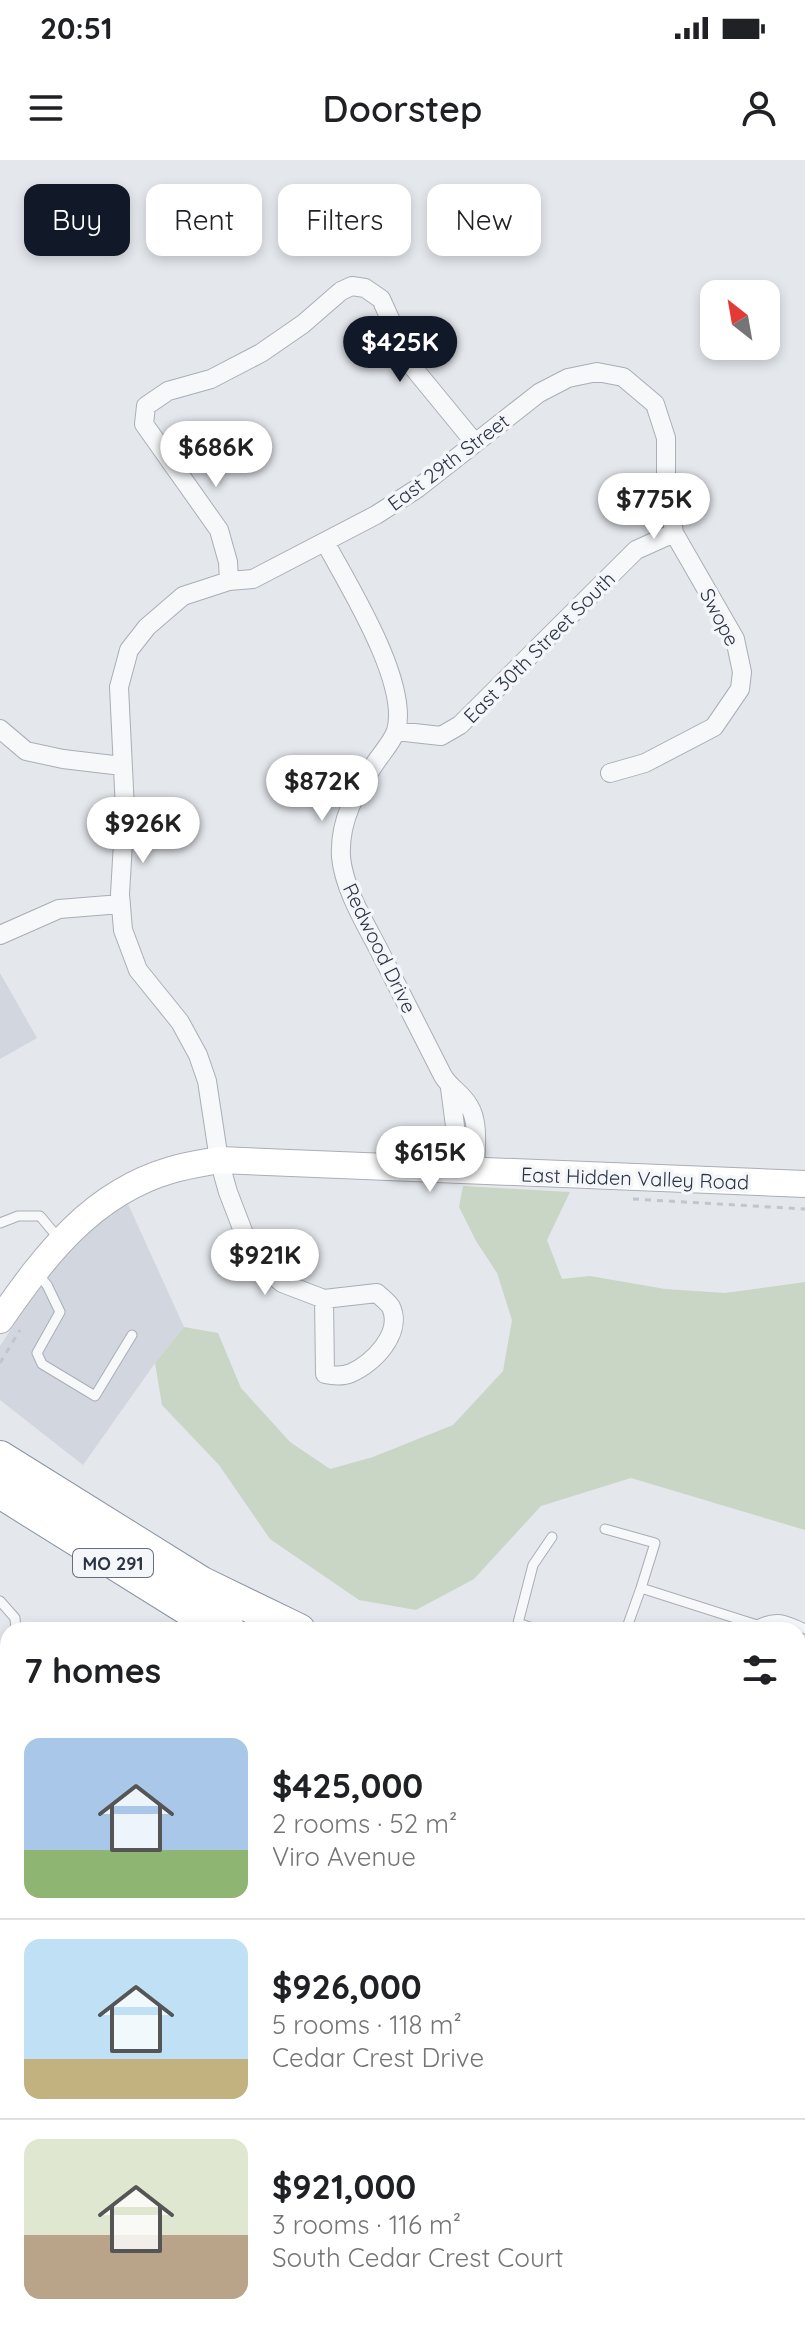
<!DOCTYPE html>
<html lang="en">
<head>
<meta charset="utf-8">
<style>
	body { margin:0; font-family:Quicksand,sans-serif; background:#f6f6f6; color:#202124; height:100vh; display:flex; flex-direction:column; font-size:30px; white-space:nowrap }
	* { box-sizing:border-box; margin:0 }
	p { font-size:26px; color:#757577 }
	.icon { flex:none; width:44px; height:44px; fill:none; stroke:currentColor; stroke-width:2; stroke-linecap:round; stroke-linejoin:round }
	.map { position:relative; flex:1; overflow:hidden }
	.drawer { position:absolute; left:0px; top:1462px; width:806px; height:712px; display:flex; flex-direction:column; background:#fff; border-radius:24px 24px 0 0; box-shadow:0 4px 12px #0003 }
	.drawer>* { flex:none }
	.banner { position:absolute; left:24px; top:24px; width:758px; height:72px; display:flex; gap:16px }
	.needle { width:52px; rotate:329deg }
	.controls { position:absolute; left:700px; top:120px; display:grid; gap:16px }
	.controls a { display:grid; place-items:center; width:80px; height:80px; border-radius:16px; background:#fff; box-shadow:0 4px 12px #0003; font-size:40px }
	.price { position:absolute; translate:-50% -68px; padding:0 18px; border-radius:28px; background:#fff; color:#222; font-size:26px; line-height:52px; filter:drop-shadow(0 2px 4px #0008) }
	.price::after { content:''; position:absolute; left:50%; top:48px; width:24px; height:18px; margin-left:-12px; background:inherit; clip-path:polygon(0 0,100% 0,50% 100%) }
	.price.active { background:#111827; color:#fff }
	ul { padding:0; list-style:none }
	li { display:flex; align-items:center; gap:24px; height:200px; padding:0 24px }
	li+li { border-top:2px solid #e0e0e0 }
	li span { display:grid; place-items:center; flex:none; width:224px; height:160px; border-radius:16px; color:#555 }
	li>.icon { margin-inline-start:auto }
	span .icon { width:96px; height:96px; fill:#fffc; stroke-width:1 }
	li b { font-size:34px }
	h2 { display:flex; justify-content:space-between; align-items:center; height:96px; padding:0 24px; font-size:34px }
	.tag { padding:0 28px; border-radius:16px; background:#fff; box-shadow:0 4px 12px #0003; font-size:28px; line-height:72px }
	.tag.active { background:#111827; color:#fff }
	.status { display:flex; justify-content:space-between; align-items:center; height:56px; padding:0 40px; background:#fff; direction:ltr }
	.status svg { height:22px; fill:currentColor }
	header { display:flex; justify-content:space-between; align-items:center; height:104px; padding:0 24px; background:#fff; font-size:36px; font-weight:600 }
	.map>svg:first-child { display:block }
	.built { fill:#d2d6de }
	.green { fill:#c9d6c5 }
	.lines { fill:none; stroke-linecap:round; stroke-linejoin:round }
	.lane-casing { stroke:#a9aeb7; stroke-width:11 }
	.street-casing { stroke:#a9aeb7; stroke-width:20 }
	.secondary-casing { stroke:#a9aeb7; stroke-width:28 }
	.highway-casing { stroke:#8b94a3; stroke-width:34 }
	.path { stroke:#c2c5cb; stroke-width:3; stroke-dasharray:6 6; stroke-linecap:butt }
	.lane { stroke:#f7f8fa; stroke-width:9 }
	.street { stroke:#f7f8fa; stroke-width:18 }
	.secondary { stroke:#fff; stroke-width:26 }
	.highway { stroke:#fff; stroke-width:32 }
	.labels { text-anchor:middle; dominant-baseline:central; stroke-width:7; stroke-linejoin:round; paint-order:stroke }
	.shield { fill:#f4f6f9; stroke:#676e7b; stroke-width:2 }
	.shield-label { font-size:18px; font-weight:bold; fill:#2b3445 }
	.street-label { font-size:20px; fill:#2b3445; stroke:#f4f6f9 }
</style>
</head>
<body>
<div class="status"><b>20:51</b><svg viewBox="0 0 49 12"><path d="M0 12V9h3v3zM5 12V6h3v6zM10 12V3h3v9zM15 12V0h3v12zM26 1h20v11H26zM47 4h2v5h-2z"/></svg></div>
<header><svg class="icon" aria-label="menu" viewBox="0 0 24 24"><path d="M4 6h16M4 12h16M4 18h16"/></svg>Doorstep<svg class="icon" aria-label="person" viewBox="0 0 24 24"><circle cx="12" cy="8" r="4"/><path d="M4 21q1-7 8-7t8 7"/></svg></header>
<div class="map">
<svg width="805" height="2174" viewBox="0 0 805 2174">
	<rect width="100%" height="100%" fill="#e4e7ec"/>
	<path class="built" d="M0 813 37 878 0 899Z
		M128 1044 184 1167 155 1203 83 1305 0 1240V1186L53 1105 101 1059Z"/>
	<path class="green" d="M463 1026 570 1032 547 1080 562 1119 590 1116 665 1129 725 1133 805 1122V1370L631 1318 541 1346 474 1419 416 1450 359 1440 270 1379 219 1305 162 1245 155 1203 184 1167 218 1173 241 1228 290 1282 330 1309 373 1297 453 1265 503 1211 512 1160 497 1113 476 1081 459 1047Z
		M798 1719 805 1720V2174H0V2135L8 2130V2166H798Z"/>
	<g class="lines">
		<defs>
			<path id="lane" d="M0 1063 18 1056H40L60 1080
				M37 1113 47 1125 60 1152 37 1193 42 1204 95 1236 132 1175
				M605 1369 655 1383 641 1428
				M0 1441 15 1458 16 1470
				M538 1470 518 1463 533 1405 552 1377
				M626 1470 641 1428 757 1465C777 1455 786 1460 805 1469
				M0 1508 8 1496
				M798 1791 805 1789
				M799 1819 801 1828
				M0 1902 8 1898
				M0 2004 8 1999"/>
			<path id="street" d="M325 382C348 425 410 523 396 571 392 582 382 593 376 602 356 631 339 660 341 697 344 729 365 763 380 792 401 833 422 875 443 916 450 928 463 934 469 946 480 963 475 991 475 1011
				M229 421 228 402 219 370 144 264 146 246 168 231 211 219 261 193 303 164 341 131 352 126 365 128 381 139 411 205 475 283
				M0 569 26 591 63 599 122 606
				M396 571 441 576 460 565 636 390 674 373
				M0 775 59 749 121 744
				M450 928 455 966 453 1010
				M324 1139 325 1214C334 1216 342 1217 351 1213 373 1204 403 1173 391 1147 388 1142 382 1138 377 1133L324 1139 282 1123 262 1106 248 1084 228 1032 219 1000 207 921 198 895 180 862 138 810 123 770 120 734 125 649 119 527 129 490 147 467 183 436 229 421 253 419 376 355 418 328 539 233 568 218 597 212 623 217 655 244 666 278V318L674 373 735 479 742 512 740 529 714 567 645 603 610 613
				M798 1539 805 1524
				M0 1822 5 1831
				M753 2166 754 2174
				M0 2173 14 2166"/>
			<path id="secondary" d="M0 1160C45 1095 92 1033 171 1010 187 1005 203 1003 219 1000L805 1024"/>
			<path id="highway" d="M0 1297 202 1423 299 1470
				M0 1332 186 1448 229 1470
				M798 1568 805 1590
				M798 1640 805 1641
				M798 1691 805 1692"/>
		</defs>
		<use href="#lane" class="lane-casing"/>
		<use href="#street" class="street-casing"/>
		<use href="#secondary" class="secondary-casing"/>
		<use href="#highway" class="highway-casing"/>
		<path class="path" d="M633 1039 805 1049
			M0 1203 20 1170
			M777 2166 779 2174"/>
		<use href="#lane" class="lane"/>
		<use href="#street" class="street"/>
		<use href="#secondary" class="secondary"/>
		<use href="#highway" class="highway"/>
	</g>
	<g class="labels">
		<rect class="shield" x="73" y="1389" width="80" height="28" rx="6"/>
		<g class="shield-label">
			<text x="113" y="1403">MO 291</text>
		</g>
		<g class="street-label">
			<text transform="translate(448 302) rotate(-37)">East 29th Street</text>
			<text transform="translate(720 457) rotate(63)">Swope</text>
			<text transform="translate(539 487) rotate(-45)">East 30th Street South</text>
			<text transform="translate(380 788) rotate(64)">Redwood Drive</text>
			<text transform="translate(635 1018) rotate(2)">East Hidden Valley Road</text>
		</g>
	</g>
</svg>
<div class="controls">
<a><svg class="needle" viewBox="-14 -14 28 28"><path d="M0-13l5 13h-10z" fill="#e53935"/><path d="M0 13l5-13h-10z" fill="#757577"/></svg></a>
</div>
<b class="price active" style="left:400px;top:224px">$425K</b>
<b class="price" style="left:216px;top:329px">$686K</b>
<b class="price" style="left:654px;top:381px">$775K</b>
<b class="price" style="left:322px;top:663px">$872K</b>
<b class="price" style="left:143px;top:705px">$926K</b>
<b class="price" style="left:430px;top:1034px">$615K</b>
<b class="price" style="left:265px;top:1137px">$921K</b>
<div class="banner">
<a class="tag active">Buy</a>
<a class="tag">Rent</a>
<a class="tag">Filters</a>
<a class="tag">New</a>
</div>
<section class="drawer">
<h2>7 homes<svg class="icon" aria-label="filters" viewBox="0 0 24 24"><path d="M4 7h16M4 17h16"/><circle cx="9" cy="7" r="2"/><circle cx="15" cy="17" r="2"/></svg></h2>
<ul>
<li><span style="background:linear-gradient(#a9c7e8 70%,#8fb573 0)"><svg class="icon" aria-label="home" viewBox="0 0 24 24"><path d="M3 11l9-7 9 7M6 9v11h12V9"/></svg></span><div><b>$425,000</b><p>2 rooms · 52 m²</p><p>Viro Avenue</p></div></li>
<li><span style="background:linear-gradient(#bfe0f5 75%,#c2b280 0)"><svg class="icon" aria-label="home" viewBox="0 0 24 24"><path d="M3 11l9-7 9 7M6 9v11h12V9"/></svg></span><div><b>$926,000</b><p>5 rooms · 118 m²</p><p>Cedar Crest Drive</p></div></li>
<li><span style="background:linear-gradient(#dfe7d0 60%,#b9a48a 0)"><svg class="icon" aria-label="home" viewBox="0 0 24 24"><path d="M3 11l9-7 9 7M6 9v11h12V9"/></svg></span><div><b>$921,000</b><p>3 rooms · 116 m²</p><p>South Cedar Crest Court</p></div></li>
</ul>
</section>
</div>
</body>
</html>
